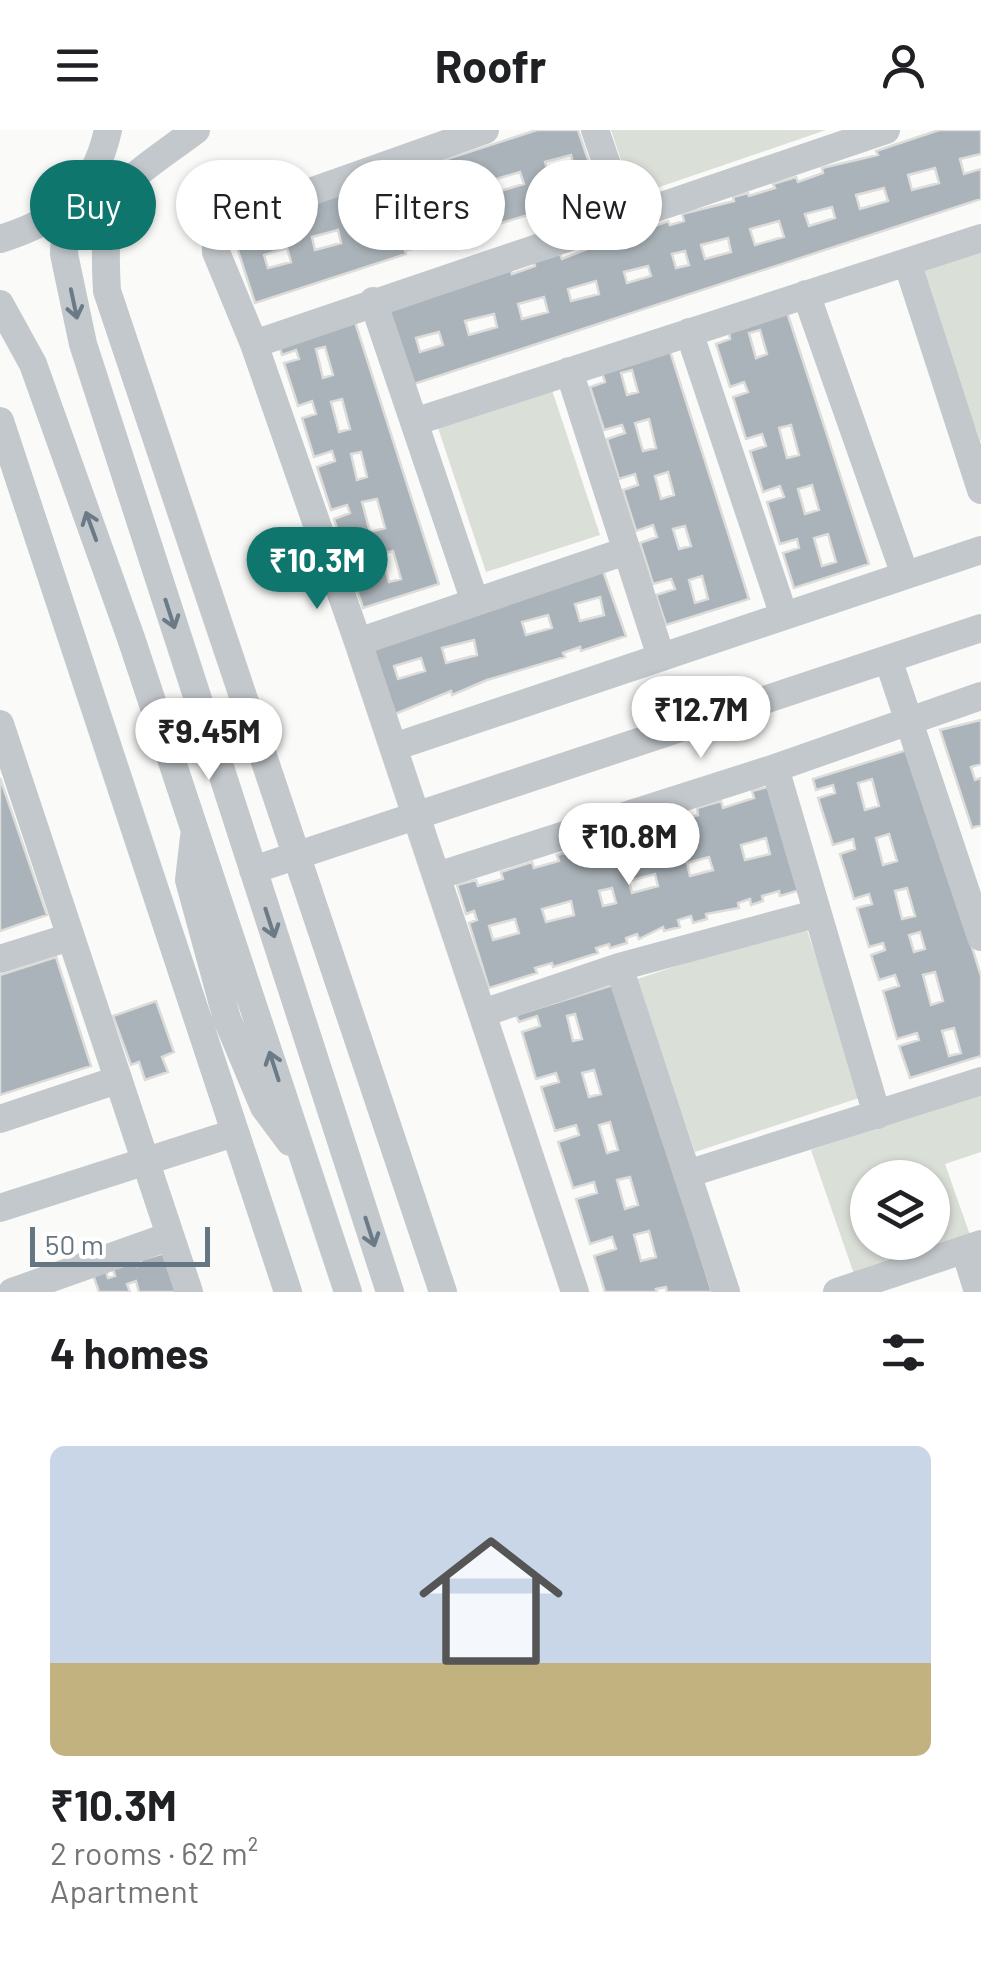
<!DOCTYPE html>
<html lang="en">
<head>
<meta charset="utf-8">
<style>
	body { margin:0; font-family:Barlow,sans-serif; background:#f2f2f2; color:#202124; height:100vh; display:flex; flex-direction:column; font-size:38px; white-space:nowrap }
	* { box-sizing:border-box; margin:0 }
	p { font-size:32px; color:#757577 }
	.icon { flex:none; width:55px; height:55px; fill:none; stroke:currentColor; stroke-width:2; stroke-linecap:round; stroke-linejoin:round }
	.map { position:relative; height:1162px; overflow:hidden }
	.drawer { display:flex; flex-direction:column; background:#fff; flex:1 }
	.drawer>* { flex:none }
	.banner { position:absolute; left:30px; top:30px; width:922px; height:90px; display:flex; gap:20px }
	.tools { position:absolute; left:850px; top:1030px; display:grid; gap:20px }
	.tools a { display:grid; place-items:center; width:100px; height:100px; border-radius:50%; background:#fff; box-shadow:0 2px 8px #0004; font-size:50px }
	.scale { position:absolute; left:30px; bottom:25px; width:180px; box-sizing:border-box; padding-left:10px; border:5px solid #657683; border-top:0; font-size:28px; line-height:35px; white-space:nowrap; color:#657683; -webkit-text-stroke:8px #fff; paint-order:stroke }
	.price { position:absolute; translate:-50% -85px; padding:0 22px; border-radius:35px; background:#fff; color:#222; font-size:32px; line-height:65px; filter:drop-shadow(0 2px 5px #0008) }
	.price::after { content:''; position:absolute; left:50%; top:60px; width:30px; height:22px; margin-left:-15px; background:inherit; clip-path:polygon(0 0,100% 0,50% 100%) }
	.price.on { background:#0f766e; color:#fff }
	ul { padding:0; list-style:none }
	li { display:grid; align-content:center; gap:20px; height:530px; padding:0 50px }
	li+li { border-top:2px solid #e0e0e0 }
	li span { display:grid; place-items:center; height:310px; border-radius:15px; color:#555 }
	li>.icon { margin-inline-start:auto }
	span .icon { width:180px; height:180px; fill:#fffc; stroke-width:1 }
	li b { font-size:42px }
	h2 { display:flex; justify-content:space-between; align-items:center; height:120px; padding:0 50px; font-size:42px }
	.pill { padding:0 35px; border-radius:45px; background:#fff; box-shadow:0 2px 8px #0004; font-size:35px; line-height:90px }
	.pill.on { background:#0f766e; color:#fff }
	header { display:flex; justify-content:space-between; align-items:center; height:130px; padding:0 50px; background:#fff; font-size:45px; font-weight:700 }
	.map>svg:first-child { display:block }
	.green { fill:#dadfd7; fill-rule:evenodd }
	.building { fill:#aab3b9; stroke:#dcdcda; stroke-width:2.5; fill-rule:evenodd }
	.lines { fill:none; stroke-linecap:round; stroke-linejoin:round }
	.minor { stroke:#c3c8cc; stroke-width:28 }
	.oneway { stroke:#6a7a87 }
</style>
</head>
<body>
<header><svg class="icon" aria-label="menu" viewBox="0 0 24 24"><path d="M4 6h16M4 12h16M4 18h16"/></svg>Roofr<svg class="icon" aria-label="person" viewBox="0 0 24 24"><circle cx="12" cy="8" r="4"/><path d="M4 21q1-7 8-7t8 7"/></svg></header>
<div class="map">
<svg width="981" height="1162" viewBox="0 0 981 1162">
	<rect width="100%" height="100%" fill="#fafaf8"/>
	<path class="green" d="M611 0H826L633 66Z
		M981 118V311H980L922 138Z
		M552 260 600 405 486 442 438 298Z
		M805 794 862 967 695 1022 637 849Z
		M981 962V1022L945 1034 970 1105 854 1144 811 1020ZM868 1048H932V1112H868Z"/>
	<path class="building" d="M537 0H578L599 62 551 77 549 72 536 76 538 82 498 94V92L421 119 420 117 405 121 406 124 255 173 231 99ZM571 25 575 39 549 46 545 32ZM520 42 524 54 500 61 496 49ZM469 61 472 71 448 77 445 67ZM389 83 393 99 367 106 362 90ZM338 100 341 113 315 120 312 107ZM287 118 291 132 268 138 264 125Z
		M939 0H981V24L960 29 964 44 981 39V69L414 254 389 180 511 140 512 144 535 136 534 132 560 124 562 129 615 108 617 111 668 91 670 95 684 91 682 84 734 71 733 67 748 63 749 66 775 58 773 54 796 47 798 52 823 43 822 38 878 25 876 21ZM935 38 939 53 912 60 908 45ZM884 58 888 71 860 79 856 65ZM832 77 835 88 809 96 805 84ZM779 91 784 107 755 115 750 99ZM728 108 731 122 705 129 701 115ZM685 121 689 135 676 138 672 124ZM648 136 651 146 627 153 624 142ZM596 151 599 164 571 171 568 159ZM544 167 548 182 522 189 518 174ZM494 184 497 197 469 205 465 191ZM439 202 443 215 420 222 416 208Z
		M786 179 869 434 794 458 783 423 799 418 797 409 780 414 767 372 784 367 780 356 763 362 750 321 766 316 762 304 746 309 733 267 748 262 744 252 730 257 716 214 730 209 729 202ZM760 200 767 224 756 228 749 203ZM791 295 799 325 787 328 779 298ZM812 355 819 380 805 384 798 359ZM828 404 836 432 822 436 814 408Z
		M355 192 439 454 363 478 350 439 365 434 359 418 345 423 334 389 350 383 347 375 331 380 317 337 335 331 332 321 314 327 302 288 316 284 312 271 298 276 284 233 299 229 296 220 282 225 279 215ZM325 217 333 245 323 248 316 219ZM342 269 350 299 339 302 331 272ZM361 322 367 347 357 350 351 324ZM377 369 385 398 370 402 362 372ZM393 421 401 449 389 452 381 424Z
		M668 215 749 469 666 495 656 465 675 459 671 449 653 454 640 413 657 407 653 395 636 401 623 360 638 355 635 344 619 349 607 309 625 303 622 295 604 300 590 257 605 252 602 243ZM632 240 638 262 627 265 621 243ZM649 289 656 318 643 321 635 293ZM668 342 674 365 661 369 655 346ZM685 396 691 416 679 419 673 399ZM702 446 708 469 695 473 689 450Z
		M601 435 626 506 581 521 580 517 563 523 565 527 487 550 452 565 451 561 395 584 370 512ZM600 467 604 485 580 491 575 474ZM548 485 552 498 526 505 522 492ZM474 510 477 525 446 533 442 518ZM421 528 425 541 398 549 394 536Z
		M981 590V634L971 637 975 650 981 648V695L972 698 940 600Z
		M910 619 981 846V926L910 948 899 916 919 910 917 903 897 909 883 861 899 856 895 845 879 850 871 825 885 820 883 813 869 817 857 778 872 774 869 764 854 769 840 724 855 719 853 709 833 715 818 668 835 663 833 655 816 660 813 649ZM872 649 879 676 865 680 858 653ZM889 704 897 731 883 735 876 708ZM907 758 915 786 902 789 895 761ZM920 802 925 819 914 822 909 805ZM935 842 943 871 931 875 923 845ZM954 898 961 923 949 926 942 901Z
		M0 648 47 785 0 801Z
		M768 657 800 760 780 766 779 761 762 766 763 771 751 775 750 769 738 773 739 778 706 784 707 789 693 793 691 786 678 790 680 797 664 801 663 797 639 809 637 804 626 808 627 813 610 818 609 814 596 818 598 823 553 837 552 833 535 838 537 843 489 858 469 793 477 790 474 781 466 784 457 755 476 750 478 756 503 749 501 742 532 732 534 738 559 731 557 725 645 702 643 695 673 686 675 692 698 685 697 678 721 671 723 678 754 668 752 661ZM766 708 770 724 745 730 741 715ZM709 727 713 740 690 746 687 733ZM655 744 658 756 632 763 629 751ZM612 758 616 773 603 776 599 761ZM571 771 574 785 546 792 542 779ZM515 789 519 803 493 810 489 796Z
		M56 827 91 936 0 965V845Z
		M616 854 712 1162H667L666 1157 656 1159 657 1162H605L594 1126 616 1119 612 1107 590 1114 576 1069 597 1063 594 1052 573 1058 558 1012 579 1005 576 995 555 1001 541 957 559 952 556 943 536 949 522 902 540 896 537 886 519 892 516 885ZM575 884 582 909 573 911 567 886ZM594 940 601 964 589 967 582 943ZM610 992 618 1020 607 1023 599 995ZM630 1047 638 1075 625 1079 617 1050ZM649 1101 656 1127 641 1131 634 1105Z
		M156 871 174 922 162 927 168 942 145 950 139 932 131 935 113 886Z
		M165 1123 177 1162H139L136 1151 127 1154 130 1162H99L93 1145 106 1141 108 1148 115 1146 113 1139 136 1132 137 1136 142 1134 140 1130Z"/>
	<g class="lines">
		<path class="minor" d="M196 0C117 59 101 56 107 161L443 1162
			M485 0 228 91 216 110V122L254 214 358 512 575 1162
			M595 0 625 87
			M66 77 64 124 83 214 390 1162
			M0 109C59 91 94 63 108 0
			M907 132 981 360
			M806 164 905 445
			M373 171 475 472
			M0 174 33 234 131 508 348 1162
			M689 202 784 486
			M254 214 886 0
			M569 241 661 527
			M0 291 288 1162
			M414 292 981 108
			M358 512 626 421
			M888 529 981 807
			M0 594 189 1162
			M394 617 981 420
			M775 638 877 985
			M194 707 189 750 227 889 264 977 290 1012
			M253 740 981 498
			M437 746 775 638 981 566
			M0 829 70 807
			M619 837 726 1162
			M483 883 619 837 815 784
			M0 989 117 950
			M687 1044 981 951
			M0 1078 234 1003
			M965 1120 978 1162
			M12 1162 170 1106
			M837 1162 981 1114"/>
	</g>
	<defs><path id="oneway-shaft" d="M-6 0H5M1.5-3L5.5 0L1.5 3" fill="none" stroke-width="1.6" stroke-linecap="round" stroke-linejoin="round" transform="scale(2.5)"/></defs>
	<g class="oneway">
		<use href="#oneway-shaft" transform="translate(74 174) rotate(78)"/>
		<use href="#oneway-shaft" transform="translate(91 396) rotate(-110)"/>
		<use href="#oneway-shaft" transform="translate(170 484) rotate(72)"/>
		<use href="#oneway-shaft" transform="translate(270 793) rotate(72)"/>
		<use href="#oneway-shaft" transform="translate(274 936) rotate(-108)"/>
		<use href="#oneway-shaft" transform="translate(370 1102) rotate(72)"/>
	</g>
</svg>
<div class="tools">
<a><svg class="icon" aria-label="layers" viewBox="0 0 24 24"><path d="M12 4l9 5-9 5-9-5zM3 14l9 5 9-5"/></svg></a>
</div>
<div class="scale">50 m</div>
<b class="price on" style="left:317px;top:482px">₹10.3M</b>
<b class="price" style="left:701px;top:631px">₹12.7M</b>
<b class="price" style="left:209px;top:653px">₹9.45M</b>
<b class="price" style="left:629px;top:758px">₹10.8M</b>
<div class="banner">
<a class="pill on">Buy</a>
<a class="pill">Rent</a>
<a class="pill">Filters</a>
<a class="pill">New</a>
</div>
</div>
<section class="drawer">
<h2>4 homes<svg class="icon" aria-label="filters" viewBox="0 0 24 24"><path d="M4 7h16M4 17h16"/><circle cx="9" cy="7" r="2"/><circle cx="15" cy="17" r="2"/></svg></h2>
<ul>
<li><span style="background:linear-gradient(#c9d6e8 70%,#c2b280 0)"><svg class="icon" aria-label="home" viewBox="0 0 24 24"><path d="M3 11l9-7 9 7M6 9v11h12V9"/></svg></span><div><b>₹10.3M</b><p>2 rooms · 62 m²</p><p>Apartment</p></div></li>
</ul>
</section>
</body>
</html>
